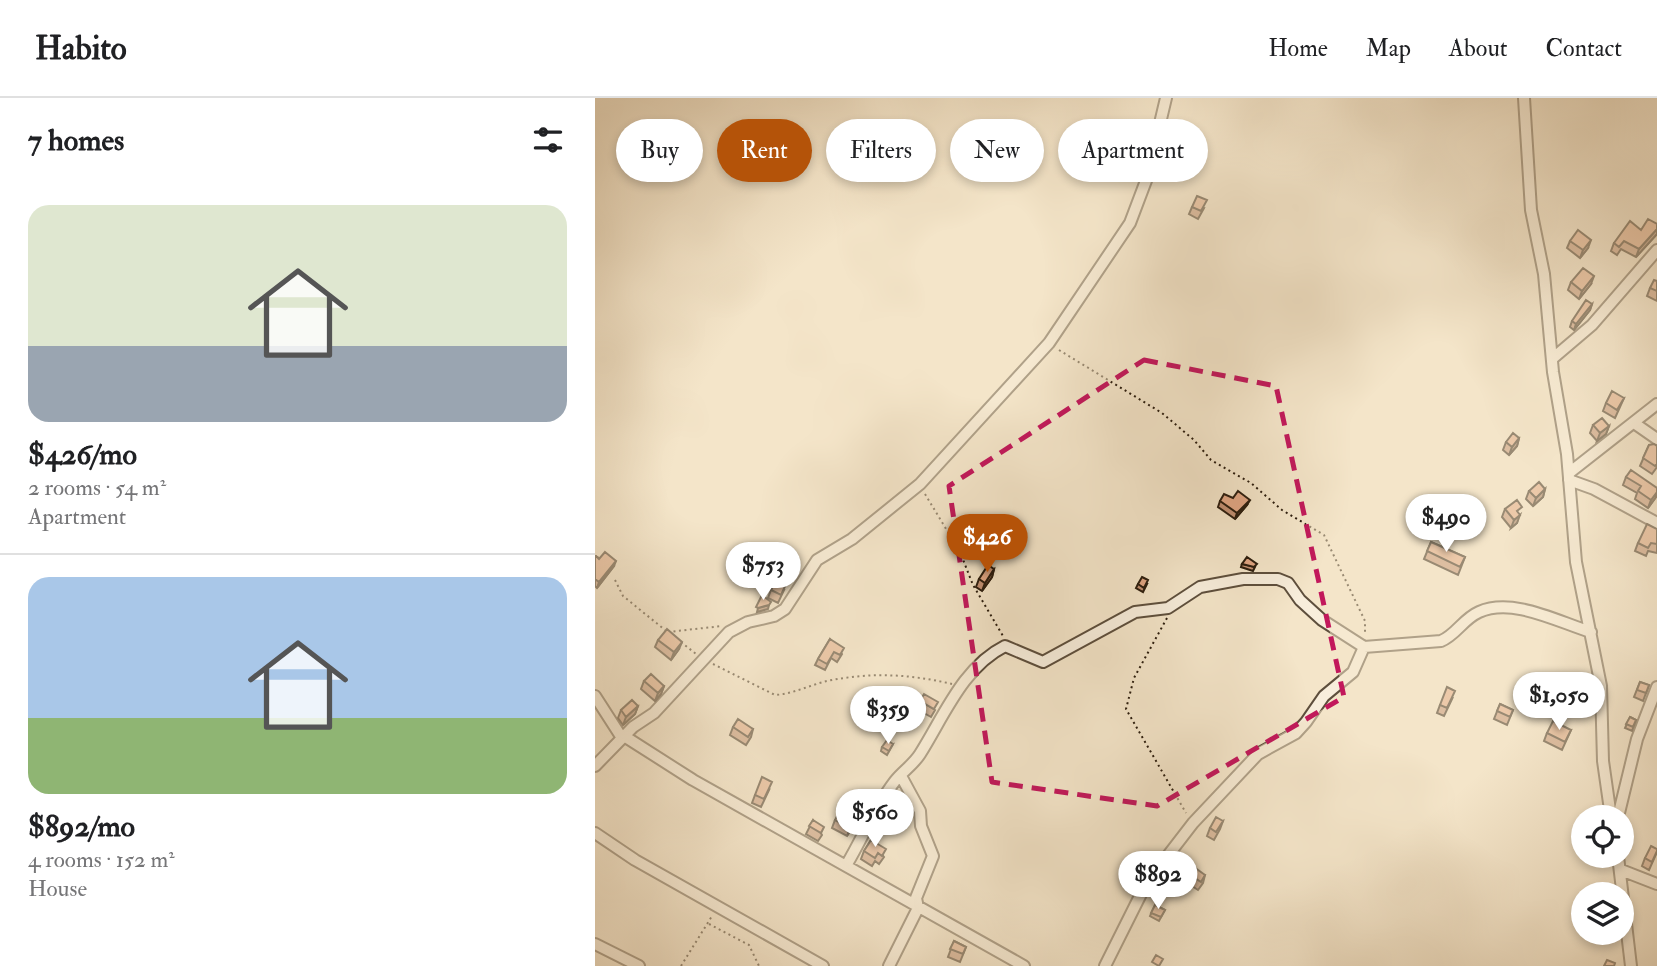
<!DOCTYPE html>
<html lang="en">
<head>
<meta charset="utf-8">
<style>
	body { margin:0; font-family:"IM FELL Double Pica",serif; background:#f6f6f6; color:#202124; height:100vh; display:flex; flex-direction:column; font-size:26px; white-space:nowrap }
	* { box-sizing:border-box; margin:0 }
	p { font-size:23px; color:#757577 }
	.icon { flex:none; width:38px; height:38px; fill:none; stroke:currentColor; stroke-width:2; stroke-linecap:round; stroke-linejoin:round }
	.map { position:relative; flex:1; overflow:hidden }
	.details { display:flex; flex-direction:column; background:#fff; width:595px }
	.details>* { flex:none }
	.banner { position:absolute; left:21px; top:21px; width:665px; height:63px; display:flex; gap:14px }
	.fabs { position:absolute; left:976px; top:707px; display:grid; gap:14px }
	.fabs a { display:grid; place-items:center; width:63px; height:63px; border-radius:50%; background:#fff; box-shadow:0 4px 10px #0003; font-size:35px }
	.price { position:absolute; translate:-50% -60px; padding:0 16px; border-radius:24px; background:#fff; color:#222; font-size:23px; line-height:46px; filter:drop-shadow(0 2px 4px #0008) }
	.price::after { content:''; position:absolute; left:50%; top:42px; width:21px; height:16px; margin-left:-10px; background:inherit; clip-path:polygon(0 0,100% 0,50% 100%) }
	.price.on { background:#b45309; color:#fff }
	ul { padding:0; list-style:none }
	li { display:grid; align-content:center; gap:14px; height:371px; padding:0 28px }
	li+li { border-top:2px solid #e0e0e0 }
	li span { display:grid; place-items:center; height:217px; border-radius:21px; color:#555 }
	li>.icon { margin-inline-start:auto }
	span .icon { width:126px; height:126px; fill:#fffc; stroke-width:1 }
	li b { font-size:30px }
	h2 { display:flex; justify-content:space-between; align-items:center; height:84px; padding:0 28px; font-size:30px }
	.chip { padding:0 24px; border-radius:32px; background:#fff; box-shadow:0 4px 10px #0003; font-size:24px; line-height:63px }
	.chip.on { background:#b45309; color:#fff }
	header { display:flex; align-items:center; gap:42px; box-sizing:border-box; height:98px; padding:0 35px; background:#fff; border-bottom:2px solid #e0e0e0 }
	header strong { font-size:33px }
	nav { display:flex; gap:38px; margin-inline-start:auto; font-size:24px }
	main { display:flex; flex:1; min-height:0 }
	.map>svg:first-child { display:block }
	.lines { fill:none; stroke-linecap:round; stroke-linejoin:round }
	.minor-casing { stroke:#5d4e3c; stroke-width:14 }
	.path { stroke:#2b1c0d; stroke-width:2; stroke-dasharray:2 3.5; stroke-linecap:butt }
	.minor { stroke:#f8eedc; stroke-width:10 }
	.wall { fill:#c28f72; stroke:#2b1c0d; stroke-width:2 }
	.shaded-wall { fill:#9e745c; stroke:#2b1c0d; stroke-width:2 }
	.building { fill:#e2a684; stroke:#2b1c0d; stroke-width:2 }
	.marked { fill:none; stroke:#c2185b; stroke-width:5; stroke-dasharray:14 9; stroke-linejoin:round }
</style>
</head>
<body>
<header>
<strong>Habito</strong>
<nav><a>Home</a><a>Map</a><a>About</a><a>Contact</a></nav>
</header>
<main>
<section class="details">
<h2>7 homes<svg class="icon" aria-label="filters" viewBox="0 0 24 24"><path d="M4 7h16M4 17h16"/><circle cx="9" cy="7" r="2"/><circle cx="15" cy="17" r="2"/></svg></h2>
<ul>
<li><span style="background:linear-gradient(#dfe7d0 65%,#9aa5b1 0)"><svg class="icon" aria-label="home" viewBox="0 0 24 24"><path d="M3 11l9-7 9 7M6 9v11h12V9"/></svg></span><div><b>$426/mo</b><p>2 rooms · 54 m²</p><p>Apartment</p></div></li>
<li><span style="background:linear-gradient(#a9c7e8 65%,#8fb573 0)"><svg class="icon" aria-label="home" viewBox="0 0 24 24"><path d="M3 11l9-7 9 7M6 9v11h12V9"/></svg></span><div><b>$892/mo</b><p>4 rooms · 152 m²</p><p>House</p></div></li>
</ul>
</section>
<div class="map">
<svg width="1062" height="868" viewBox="0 0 1062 868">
	<rect width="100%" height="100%" fill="#f4e5c9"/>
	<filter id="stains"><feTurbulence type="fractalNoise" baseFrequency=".00286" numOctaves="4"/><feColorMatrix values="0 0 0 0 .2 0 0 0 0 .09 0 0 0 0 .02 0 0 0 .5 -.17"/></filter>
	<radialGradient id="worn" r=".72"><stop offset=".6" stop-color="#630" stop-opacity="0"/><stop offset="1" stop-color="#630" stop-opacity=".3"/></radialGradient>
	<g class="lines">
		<defs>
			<path id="minor" d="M929 0 936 112 949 176 958 274 972 356 981 464 1006 588 1008 663 1016 719
				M957 261 997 227 1062 152
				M1039 325 1062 341
				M974 375 1062 306
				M974 382 999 391 1062 425
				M0 598 27 640
				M29 638 98 682 429 868
				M0 668 38 629 59 615 134 534 153 524 179 518 190 511 222 462 257 441 325 386 454 245 535 125 552 80 571 0
				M1023 719 1042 641 1062 589
				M0 735 40 762 228 868
				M1023 758 1036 868
				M252 766C268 739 280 709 300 683 308 673 318 667 325 656 349 618 368 569 410 548L448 564 540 514 573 510 605 489 648 481H683L693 485 705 502 727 522 769 549 846 543C861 537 868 521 884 514 918 499 963 524 996 534
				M1026 772 1062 786
				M0 846 44 868
				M294 868 323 810 321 800 338 758 326 728 325 713 306 678
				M510 868 551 786 598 725 663 656 701 635 711 624 729 598 758 574 769 549"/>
		</defs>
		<use href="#minor" class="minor-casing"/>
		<path class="path" d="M464 252 567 315 599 342 616 362 656 385 687 412 729 437 770 523V537
			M330 396 365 454 378 487 408 538
			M20 482 28 498 70 532
			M572 520 539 580 531 611 591 715
			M73 534 127 528
			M86 544 101 556
			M118 566 180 597C198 596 215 587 232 583 275 574 315 576 357 586
			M114 826 154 847 164 868
			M86 868 117 818"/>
		<use href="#minor" class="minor"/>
	</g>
	<path class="wall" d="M547 69 543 82 536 78 538 74Z
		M597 109 609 110 603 121 594 116Z
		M1062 126V136L1041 159 1026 151 1022 157 1016 153 1019 145 1046 132Z
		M975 143 993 150 985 160 972 150Z
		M1062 183V203L1052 198 1055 190Z
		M976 184 996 186 984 201 973 192Z
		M997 206 995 212 979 232 975 229 977 223Z
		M1029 300 1020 320 1008 313 1011 305Z
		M998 327 1014 328 1011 336 1002 343 995 335Z
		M924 340 922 348 914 357 908 352 911 344Z
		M1054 347 1062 348V369L1057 376 1045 368Z
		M1031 379 1062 390 1061 399 1053 410 1040 401 1042 395 1028 387Z
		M950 391 948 399 938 408 931 401 934 393Z
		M625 403 652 407 640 421 623 409Z
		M910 411 924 416 922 425 916 430 907 419Z
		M1062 431V455L1053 453 1051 458 1040 453 1043 445Z
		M836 444 870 459 863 477 829 461Z
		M0 458 19 468 2 490 0 488Z
		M647 466 660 469 658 473 646 469Z
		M399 471 397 479 387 493 381 489 384 481Z
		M543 486H552L548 494 541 490Z
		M176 492H189L183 505 173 500Z
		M235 541 247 556 242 564 236 560 230 572 220 567 223 561Z
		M63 542 84 551 76 562 60 549Z
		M49 583 69 588 66 596 60 603 46 591Z
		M1045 584 1054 587 1048 603 1039 599Z
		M857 601 849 618 842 615 845 607Z
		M973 601 964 620 957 617 960 609Z
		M325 603 340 612 336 619 322 611Z
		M905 606 918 612 912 627 899 621Z
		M43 608 40 616 28 627 23 620 26 612Z
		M1035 619 1041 622 1037 633 1030 630Z
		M138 629 158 631 156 639 151 647 135 637Z
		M976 632 967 652 949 643 952 635Z
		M298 646 292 657 286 653 287 649Z
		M174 692 166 709 157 705 160 697Z
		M263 720 252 738 237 730 240 722Z
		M218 722 227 737 223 743 211 736Z
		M628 723 625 731 619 742 612 738 615 730Z
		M276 742 289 759 284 766 280 763 277 768 266 761 269 753Z
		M1062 754 1054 772 1047 768 1050 760Z
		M594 776 610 777 608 785 603 792 591 784Z
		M560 807 570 812 564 823 555 818Z
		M989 807V827L980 822 983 814Z
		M359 843 371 849 365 864 353 859Z"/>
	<path class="shaded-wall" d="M1062 131V136L1041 159 1044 151Z
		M996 142 993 150 985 160 988 152Z
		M999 178 996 186 984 201 987 193Z
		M997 206 995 212 979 232 981 226Z
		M1014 328 1011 336 1002 343 1005 335Z
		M924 340 922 348 914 357 917 349Z
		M950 391 948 399 938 408 941 400Z
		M1062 394 1061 399 1053 410 1056 402Z
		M655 402 652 407 640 421 642 415Z
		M925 417 922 425 916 430 919 422Z
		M21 463 19 468 2 490 4 484Z
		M399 471 397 479 387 493 390 485Z
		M174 507 173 511 162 514 163 510Z
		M87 544 84 551 76 562 79 554Z
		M69 588 66 596 60 603 63 595Z
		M43 608 40 616 28 627 31 619Z
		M266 712 263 720 252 738 255 730Z"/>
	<path class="building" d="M542 67 547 69 544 78 538 74Z
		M602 98 612 102 606 113 597 109Z
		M1053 121 1062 126V131L1044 151 1029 143 1024 149 1019 145 1035 123 1046 132Z
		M983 132 996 142 988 152 975 143Z
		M988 170 999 178 987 193 976 184Z
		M1059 182 1062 183V193L1055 190Z
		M991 202 997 206 981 226 977 223Z
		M1017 293 1029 300 1022 312 1011 305Z
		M1007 320 1014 328 1005 335 998 327Z
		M918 335 924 340 917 349 911 344Z
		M1059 346 1062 348V366L1060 368 1048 360 1054 347Z
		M1036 372 1062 390V394L1056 402 1043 393 1046 388 1031 379Z
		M944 384 950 391 941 400 934 393Z
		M643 393 655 402 642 415 625 403 629 396 638 400Z
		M922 402 927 409 922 413 925 417 919 422 910 411Z
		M1052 426 1062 431V446L1056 445 1053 450 1043 445Z
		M836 444 870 459 865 469 832 453Z
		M10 454 21 463 4 484 0 481V458H1L4 461Z
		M652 459 662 466 659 469 647 466Z
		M393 467 399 471 390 485 384 481Z
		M547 479 553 482 549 490 543 486Z
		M182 480 192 484 186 497 176 492Z
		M167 497 176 504 174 507 163 510 161 509Z
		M72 531 87 544 79 554 63 542Z
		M235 541 249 550 245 557 239 554 232 566 223 561Z
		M56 576 69 588 63 595 49 583Z
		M1045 584 1054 587 1051 595 1042 592Z
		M852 589 860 593 852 610 845 607Z
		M329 596 343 604 339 611 325 603Z
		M966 597 973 601 967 613 960 609Z
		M37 602 43 608 31 619 26 612Z
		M905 606 918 612 915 619 902 613Z
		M1035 619 1041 622 1038 629 1031 626Z
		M143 621 158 631 153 639 138 629Z
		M958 623 976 632 970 644 952 635Z
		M292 642 298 646 294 653 287 649Z
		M167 679 177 684 169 701 160 697Z
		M250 703 266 712 255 730 240 722Z
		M621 719 628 723 621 734 615 730Z
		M218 722 229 729 226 735 214 728Z
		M276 742 291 751 287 758 283 755 280 760 269 753Z
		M1056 748 1062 751V753L1057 764 1050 760Z
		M599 769 610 777 606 784 594 776Z
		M560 807 570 812 566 819 556 815Z
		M987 807H989V817L983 814Z
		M359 843 371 849 368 856 355 851Z
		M561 857 568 861 564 868 557 864Z
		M1012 862 1020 865 1019 868H1009Z"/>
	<path d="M0 0H1062V868H0ZM549 262 681 288 749 599 562 708 397 684 354 388Z" fill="#f4e5c9" fill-opacity=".55" fill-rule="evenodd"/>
	<path class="marked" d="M549 262 681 288 749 599 562 708 397 684 354 388Z"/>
	<rect width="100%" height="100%" filter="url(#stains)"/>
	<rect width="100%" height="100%" fill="url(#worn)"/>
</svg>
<div class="fabs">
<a><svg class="icon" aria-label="locate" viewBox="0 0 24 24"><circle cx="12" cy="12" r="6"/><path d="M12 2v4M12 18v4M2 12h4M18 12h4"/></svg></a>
<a><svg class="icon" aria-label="layers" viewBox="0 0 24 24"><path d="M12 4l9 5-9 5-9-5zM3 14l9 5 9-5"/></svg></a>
</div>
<b class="price" style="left:851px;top:456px">$490</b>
<b class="price on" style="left:392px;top:476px">$426</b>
<b class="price" style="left:168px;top:504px">$753</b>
<b class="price" style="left:964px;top:634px">$1,050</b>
<b class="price" style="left:293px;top:648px">$359</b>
<b class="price" style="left:280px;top:751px">$560</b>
<b class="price" style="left:563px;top:813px">$892</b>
<div class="banner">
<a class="chip">Buy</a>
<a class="chip on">Rent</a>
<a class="chip">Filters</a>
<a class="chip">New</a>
<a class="chip">Apartment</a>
</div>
</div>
</main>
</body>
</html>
